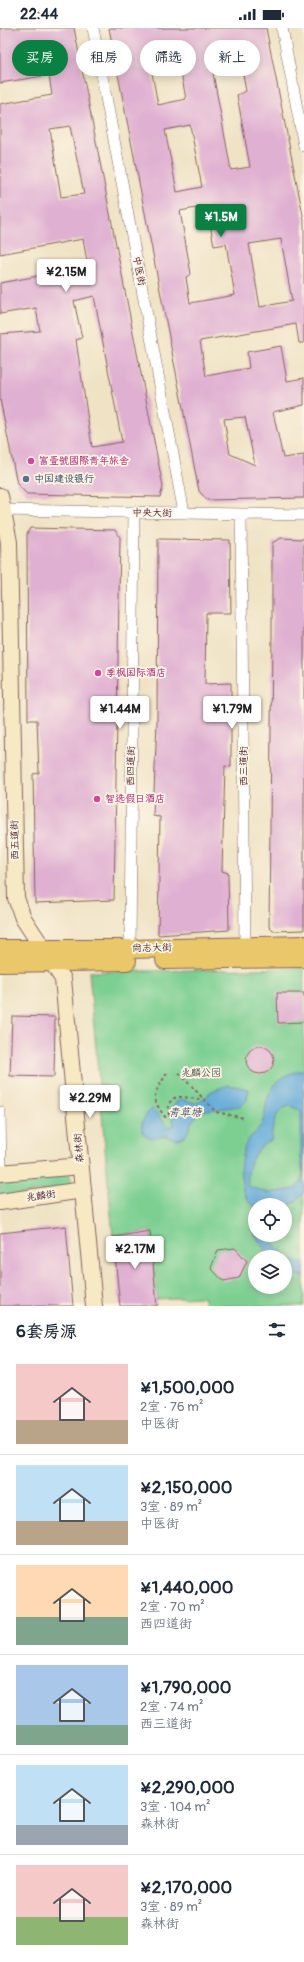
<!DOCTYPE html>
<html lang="zh">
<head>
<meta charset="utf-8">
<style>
	body { margin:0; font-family:Pangolin,"LXGW WenKai TC",sans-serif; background:#f6f6f7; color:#1f2937; height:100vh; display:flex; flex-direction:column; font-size:15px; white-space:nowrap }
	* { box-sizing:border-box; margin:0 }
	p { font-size:13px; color:#747a83 }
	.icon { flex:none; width:22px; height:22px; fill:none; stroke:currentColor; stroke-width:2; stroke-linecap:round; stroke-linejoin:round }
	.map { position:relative; height:1278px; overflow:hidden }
	.side { display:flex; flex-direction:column; background:#fff; flex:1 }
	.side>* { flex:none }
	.guide { position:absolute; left:12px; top:12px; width:280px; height:36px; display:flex; gap:8px }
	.fabs { position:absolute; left:248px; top:1170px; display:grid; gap:8px }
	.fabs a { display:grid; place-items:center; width:44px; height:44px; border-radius:50%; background:#fff; box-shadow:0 2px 10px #0003; font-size:20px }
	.price { position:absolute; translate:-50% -34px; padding:0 9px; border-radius:4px; background:#fff; color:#222; font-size:13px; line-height:26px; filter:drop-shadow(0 1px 2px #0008) }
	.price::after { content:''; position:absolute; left:50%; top:24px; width:12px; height:9px; margin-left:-6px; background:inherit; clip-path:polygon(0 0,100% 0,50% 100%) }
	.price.current { background:#0b8043; color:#fff }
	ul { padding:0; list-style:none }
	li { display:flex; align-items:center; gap:12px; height:100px; padding:0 16px }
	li+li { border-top:1px solid #e0e1e3 }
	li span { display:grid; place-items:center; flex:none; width:112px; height:80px; border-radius:0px; color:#555 }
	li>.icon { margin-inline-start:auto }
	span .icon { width:48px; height:48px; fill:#fffc; stroke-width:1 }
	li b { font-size:17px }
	h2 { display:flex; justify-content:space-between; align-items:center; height:48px; padding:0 16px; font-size:17px }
	.tag { padding:0 14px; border-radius:18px; background:#fff; box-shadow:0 2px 10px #0003; font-size:14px; line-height:36px }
	.tag.current { background:#0b8043; color:#fff }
	.status { display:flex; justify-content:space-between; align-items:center; height:28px; padding:0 20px; background:#fff; direction:ltr }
	.status svg { height:11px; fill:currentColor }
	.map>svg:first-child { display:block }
	.green { fill:#7ccf91; stroke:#63775e; fill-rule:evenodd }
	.water { fill:#62aad9; stroke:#566482; fill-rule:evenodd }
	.building { fill:#e0b0d2; fill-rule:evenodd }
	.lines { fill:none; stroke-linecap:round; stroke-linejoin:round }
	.street-casing { stroke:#846461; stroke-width:12 }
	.secondary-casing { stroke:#846461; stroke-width:18 }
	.primary-casing { stroke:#846461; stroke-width:20 }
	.path { stroke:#846461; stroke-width:2; stroke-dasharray:3 3; stroke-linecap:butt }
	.street { stroke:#fff; stroke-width:11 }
	.secondary { stroke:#f7e9c3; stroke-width:16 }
	.primary { stroke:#eac769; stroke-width:18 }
	.hotel-dot { fill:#d1479c; stroke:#fcf5e5; stroke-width:1.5 }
	.service-dot { fill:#5c6f8a; stroke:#fcf5e5; stroke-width:1.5 }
	.labels { text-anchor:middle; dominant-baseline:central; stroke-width:3.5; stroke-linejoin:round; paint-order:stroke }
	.street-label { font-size:10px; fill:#4a1f2b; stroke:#fcf5e5 }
	.hotel-label { font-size:10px; font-weight:bold; fill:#b23c85; stroke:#fcf5e5; text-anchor:start }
	.service-label { font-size:10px; font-weight:bold; fill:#4e5e75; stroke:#fcf5e5; text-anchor:start }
	.park-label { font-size:10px; fill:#59544a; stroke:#fcf5e5 }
	.water-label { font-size:11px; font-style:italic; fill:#525068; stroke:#fcf5e5 }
</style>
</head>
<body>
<div class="status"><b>22:44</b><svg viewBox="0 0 49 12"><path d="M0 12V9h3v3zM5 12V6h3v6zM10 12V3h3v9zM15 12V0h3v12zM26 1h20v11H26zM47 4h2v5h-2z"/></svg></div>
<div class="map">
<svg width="304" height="1278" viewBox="0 0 304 1278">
	<rect width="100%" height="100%" fill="#fcf5e5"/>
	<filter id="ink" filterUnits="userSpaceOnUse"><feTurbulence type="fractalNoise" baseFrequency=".025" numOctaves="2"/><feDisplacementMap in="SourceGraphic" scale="8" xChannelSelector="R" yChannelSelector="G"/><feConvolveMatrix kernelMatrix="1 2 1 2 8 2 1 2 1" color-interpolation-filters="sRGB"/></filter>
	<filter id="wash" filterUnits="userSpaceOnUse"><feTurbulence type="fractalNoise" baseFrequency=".012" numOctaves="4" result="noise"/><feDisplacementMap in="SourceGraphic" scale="16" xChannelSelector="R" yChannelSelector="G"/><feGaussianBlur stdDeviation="0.9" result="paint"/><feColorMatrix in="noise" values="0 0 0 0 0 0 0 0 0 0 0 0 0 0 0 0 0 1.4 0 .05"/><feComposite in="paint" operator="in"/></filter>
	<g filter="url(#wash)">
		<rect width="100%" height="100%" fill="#f0e3c5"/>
		<path class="green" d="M304 940V1278H206L203 1269 156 1271 150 1203 113 1209 89 944ZM255 1177H285V1207H255ZM255 1229H285V1259H255Z
			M69 1147 71 1152 70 1159 0 1169V1151Z"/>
		<path class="water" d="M304 1042V1165L295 1174 285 1180V1177H255V1179C238 1167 237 1131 247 1114 250 1107 258 1104 261 1098 266 1087 265 1075 270 1065 276 1051 290 1044 304 1042ZM291 1078 301 1083V1131L303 1146 301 1155 294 1161 270 1165 248 1158C246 1138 253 1121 271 1112 273 1098 274 1080 291 1078Z
			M229 1057 249 1061 247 1072 241 1078 201 1083C198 1087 193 1091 191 1095 188 1102 189 1106 181 1110 174 1114 171 1108 164 1108 160 1108 155 1111 152 1110 135 1109 141 1087 153 1081 160 1086 162 1094 169 1099L174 1097 171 1080C183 1064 186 1077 199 1074 204 1072 205 1069 208 1066 214 1061 222 1059 229 1057Z
			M255 1182V1207H267C278 1221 287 1230 304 1236V1249L285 1242V1229H270L251 1201Z"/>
		<g id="blocks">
			<path class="building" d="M0 0H74L163 459 160 469 27 466 17 456 0 371V306L40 303 36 280 0 286V255L88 239 83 211 0 226V76L52 67 49 47 0 55ZM70 98 84 166 61 169 50 101ZM94 268 122 414 92 419 76 312 82 310 74 273Z
				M109 0H266L304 192V315H299L296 296 200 313 206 348 249 340 247 324 281 318 287 353 304 350V377L273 384 283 430 304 427V470L207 472 199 463ZM177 24 186 71 158 77 149 29ZM235 25 237 36 241 35 246 63 237 67 250 139 231 142 210 29ZM190 97 202 159 177 164 165 102ZM207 178 214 218 226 216 235 267 190 275 186 249 191 246 180 183ZM281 211 292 273 260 279 249 216ZM245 389 255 437 230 426 224 391Z
				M30 500 115 502 120 509 114 872 35 875 33 746 39 745 37 692H28L27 506Z
				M281 510 304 511V902L273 903 269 899 272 606V515Z
				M158 511 230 512 231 585H206L205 656 231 655V739L225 738 222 843 228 845 229 902 158 907 160 789 153 788 157 693Z
				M277 965H304V994L278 995Z
				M12 988 55 989 54 1049 10 1048Z
				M246 1032a14 14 0 1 1 28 0a14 14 0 1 1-28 0Z
				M66 1198 73 1278H0V1205Z
				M150 1203 157 1278H120L113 1209Z
				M235 1220 247 1233 239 1250 223 1253 211 1240 218 1222Z"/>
		</g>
	</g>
	<g filter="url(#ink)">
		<use href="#blocks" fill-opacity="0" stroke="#846461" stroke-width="1"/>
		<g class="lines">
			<defs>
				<path id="street" d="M93 0 184 485
					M282 0 304 118
					M0 482 304 487
					M241 486 245 918
					M130 921 134 484
					M0 1084 1 1145"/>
				<path id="secondary" d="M0 468 9 514 16 870 23 890 63 951 94 1278
					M0 1145 81 1138
					M0 1174 83 1162"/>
				<path id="primary" d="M0 921H130L304 917
					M165 932 304 930
					M0 935 127 933"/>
			</defs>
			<use href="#street" class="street-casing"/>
			<use href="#secondary" class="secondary-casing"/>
			<use href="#primary" class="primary-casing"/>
			<path class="path" d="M167 1045C154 1067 149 1067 165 1089L169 1087C166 1064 182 1068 198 1072L202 1069
				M179 1045 216 1084 244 1090"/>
			<use href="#street" class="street"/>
			<use href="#secondary" class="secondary"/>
			<use href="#primary" class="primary"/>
		</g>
	</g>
	<g class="hotel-dot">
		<circle cx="31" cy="433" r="4"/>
		<circle cx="98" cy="645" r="4"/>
		<circle cx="97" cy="771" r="4"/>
	</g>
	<circle class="service-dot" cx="26" cy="451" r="4"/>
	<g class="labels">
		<g class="street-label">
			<text transform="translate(139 243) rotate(79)">中医街</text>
			<text transform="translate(152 485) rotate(1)">中央大街</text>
			<text transform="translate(131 738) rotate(-89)">西四道街</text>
			<text transform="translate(244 738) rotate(-90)">西三道街</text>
			<text transform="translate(15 812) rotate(-91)">西五道街</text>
			<text transform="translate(152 920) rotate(-1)">尚志大街</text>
			<text transform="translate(79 1120) rotate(-95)">森林街</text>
			<text transform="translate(41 1168) rotate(-8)">兆麟街</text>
		</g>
		<g class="hotel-label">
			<text x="39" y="433">富壹號國際青年旅舍</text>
			<text x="106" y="645">季枫国际酒店</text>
			<text x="105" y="771">智选假日酒店</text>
		</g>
		<g class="service-label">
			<text x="34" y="451">中国建设银行</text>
		</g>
		<g class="park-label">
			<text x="201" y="1045">兆麟公园</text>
		</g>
		<g class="water-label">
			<text x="185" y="1084">青草塘</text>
		</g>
	</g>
</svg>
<div class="fabs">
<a><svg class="icon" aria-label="locate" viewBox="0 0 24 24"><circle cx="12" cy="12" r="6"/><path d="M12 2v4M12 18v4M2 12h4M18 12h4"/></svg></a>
<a><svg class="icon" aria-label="layers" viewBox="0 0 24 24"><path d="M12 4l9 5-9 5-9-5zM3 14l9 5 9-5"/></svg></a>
</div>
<b class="price current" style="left:221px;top:210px">¥1.5M</b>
<b class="price" style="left:66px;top:265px">¥2.15M</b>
<b class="price" style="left:120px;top:702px">¥1.44M</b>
<b class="price" style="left:232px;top:702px">¥1.79M</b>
<b class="price" style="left:90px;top:1091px">¥2.29M</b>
<b class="price" style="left:135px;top:1242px">¥2.17M</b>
<div class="guide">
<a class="tag current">买房</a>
<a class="tag">租房</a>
<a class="tag">筛选</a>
<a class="tag">新上</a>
</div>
</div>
<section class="side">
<h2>6套房源<svg class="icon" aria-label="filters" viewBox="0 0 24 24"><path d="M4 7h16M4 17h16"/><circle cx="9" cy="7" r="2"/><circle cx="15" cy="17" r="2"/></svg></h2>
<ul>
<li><span style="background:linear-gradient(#f6c9c9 70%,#b9a48a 0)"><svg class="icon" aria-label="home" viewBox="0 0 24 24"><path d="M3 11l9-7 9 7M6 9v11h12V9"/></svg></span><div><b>¥1,500,000</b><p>2室 · 76 m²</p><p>中医街</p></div></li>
<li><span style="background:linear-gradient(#bfe0f5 70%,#b9a48a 0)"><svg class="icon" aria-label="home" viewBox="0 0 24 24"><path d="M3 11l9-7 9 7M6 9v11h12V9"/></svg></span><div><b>¥2,150,000</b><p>3室 · 89 m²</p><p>中医街</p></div></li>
<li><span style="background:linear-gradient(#ffd9b3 65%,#7fa58c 0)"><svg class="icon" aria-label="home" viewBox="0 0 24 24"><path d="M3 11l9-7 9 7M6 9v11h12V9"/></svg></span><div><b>¥1,440,000</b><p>2室 · 70 m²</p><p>西四道街</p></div></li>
<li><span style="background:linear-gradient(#a9c7e8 75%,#7fa58c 0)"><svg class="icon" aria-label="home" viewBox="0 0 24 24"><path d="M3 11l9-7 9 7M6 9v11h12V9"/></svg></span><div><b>¥1,790,000</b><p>2室 · 74 m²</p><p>西三道街</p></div></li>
<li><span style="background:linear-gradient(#bfe0f5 75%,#9aa5b1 0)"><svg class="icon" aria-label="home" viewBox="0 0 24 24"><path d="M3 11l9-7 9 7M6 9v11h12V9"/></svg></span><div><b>¥2,290,000</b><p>3室 · 104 m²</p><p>森林街</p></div></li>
<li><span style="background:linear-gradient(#f6c9c9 65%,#8fb573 0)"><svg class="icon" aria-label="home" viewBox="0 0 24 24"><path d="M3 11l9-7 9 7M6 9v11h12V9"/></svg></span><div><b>¥2,170,000</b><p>3室 · 89 m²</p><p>森林街</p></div></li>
</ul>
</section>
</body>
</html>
